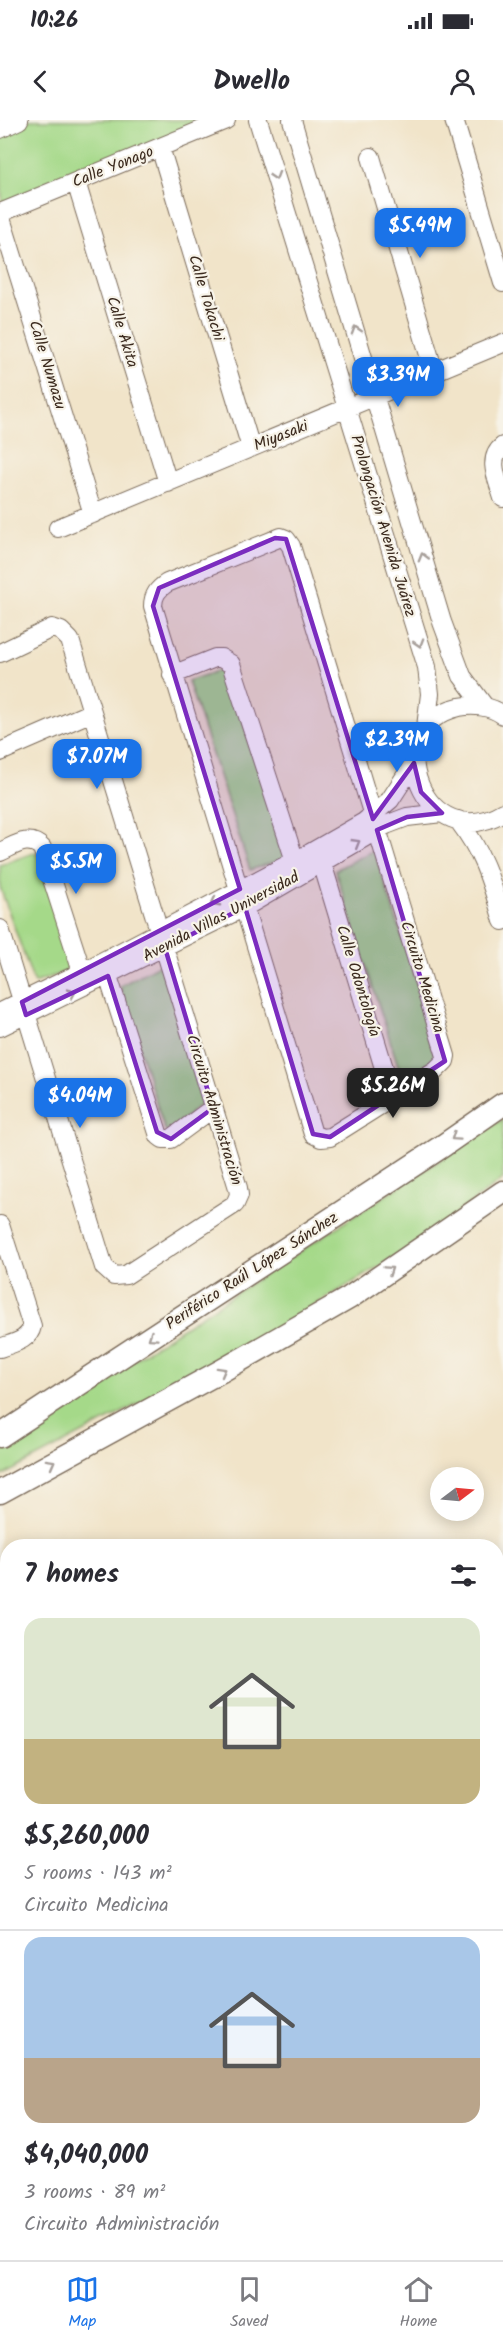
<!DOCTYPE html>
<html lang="en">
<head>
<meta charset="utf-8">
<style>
	body { margin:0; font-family:Kalam,sans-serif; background:#f7f7f7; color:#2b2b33; height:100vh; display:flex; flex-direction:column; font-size:22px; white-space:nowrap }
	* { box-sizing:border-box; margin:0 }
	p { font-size:20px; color:#7c7c81 }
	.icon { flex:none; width:33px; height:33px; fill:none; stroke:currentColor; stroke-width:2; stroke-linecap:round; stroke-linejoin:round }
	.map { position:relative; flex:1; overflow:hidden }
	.drawer { position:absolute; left:0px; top:1419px; width:504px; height:722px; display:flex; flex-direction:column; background:#fff; border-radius:24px 24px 0 0; box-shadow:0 3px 15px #0003 }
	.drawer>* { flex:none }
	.needle { width:39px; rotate:74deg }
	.fabs { position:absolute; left:430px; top:1347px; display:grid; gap:12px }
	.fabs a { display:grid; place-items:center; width:54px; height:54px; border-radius:50%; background:#fff; box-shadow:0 3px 15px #0003; font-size:30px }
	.price { position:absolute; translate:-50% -51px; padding:0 14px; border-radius:12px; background:#1a73e8; color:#fff; font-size:20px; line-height:39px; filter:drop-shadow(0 2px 3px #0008) }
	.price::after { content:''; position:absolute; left:50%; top:36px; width:18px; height:14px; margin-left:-9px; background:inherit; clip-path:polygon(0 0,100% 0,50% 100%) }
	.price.current { background:#222; color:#fff }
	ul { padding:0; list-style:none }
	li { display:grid; align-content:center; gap:12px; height:318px; padding:0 24px }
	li+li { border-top:2px solid #e1e1e2 }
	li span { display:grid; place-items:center; height:186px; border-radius:18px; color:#555 }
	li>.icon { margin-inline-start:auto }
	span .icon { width:108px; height:108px; fill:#fffc; stroke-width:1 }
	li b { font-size:26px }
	h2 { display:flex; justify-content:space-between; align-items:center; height:72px; padding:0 24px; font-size:26px }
	.status { display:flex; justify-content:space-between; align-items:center; height:42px; padding:0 30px; background:#fff; direction:ltr }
	.status svg { height:16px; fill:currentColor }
	header { display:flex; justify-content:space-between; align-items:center; height:78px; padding:0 24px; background:#fff; font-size:27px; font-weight:700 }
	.dock { display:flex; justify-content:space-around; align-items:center; height:84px; border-top:2px solid #e1e1e2; background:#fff; font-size:16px; color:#7c7c81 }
	.dock a { display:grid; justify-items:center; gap:3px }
	.dock .current { color:#1a73e8 }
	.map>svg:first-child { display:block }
	.green { fill:#a5d989; stroke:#708254; stroke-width:1.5 }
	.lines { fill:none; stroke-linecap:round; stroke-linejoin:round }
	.minor-casing { stroke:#7b6b5a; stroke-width:20 }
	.major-casing { stroke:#7b6b5a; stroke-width:25 }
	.minor { stroke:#fff; stroke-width:18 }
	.major { stroke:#fff; stroke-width:22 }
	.oneway { stroke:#a79f9a }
	.marked { fill:#7b2cbf; fill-opacity:0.2; stroke:#7b2cbf; stroke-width:4.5; stroke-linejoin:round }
	.labels { text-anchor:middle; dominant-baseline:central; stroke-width:4.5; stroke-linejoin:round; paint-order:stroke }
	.street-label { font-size:16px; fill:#3b2a1e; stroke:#f7f3e8 }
</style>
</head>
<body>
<div class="status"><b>10:26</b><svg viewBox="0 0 49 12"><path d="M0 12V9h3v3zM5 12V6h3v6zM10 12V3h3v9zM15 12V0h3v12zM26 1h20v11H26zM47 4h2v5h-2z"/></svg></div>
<header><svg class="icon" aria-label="back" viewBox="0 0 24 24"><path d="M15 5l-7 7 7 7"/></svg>Dwello<svg class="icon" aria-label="person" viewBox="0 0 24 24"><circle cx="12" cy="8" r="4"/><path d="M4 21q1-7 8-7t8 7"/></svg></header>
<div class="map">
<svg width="503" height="2140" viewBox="0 0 503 2140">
	<rect width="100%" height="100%" fill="#f7f3e8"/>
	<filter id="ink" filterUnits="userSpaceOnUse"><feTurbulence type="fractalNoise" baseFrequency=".0167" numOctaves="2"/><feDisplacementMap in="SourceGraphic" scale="12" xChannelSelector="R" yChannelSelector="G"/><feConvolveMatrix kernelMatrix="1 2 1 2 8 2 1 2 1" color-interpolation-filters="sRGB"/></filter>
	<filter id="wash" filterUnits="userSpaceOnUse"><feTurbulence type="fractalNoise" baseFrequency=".008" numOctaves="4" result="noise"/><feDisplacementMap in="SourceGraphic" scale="24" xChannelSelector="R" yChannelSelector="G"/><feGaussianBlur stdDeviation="1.35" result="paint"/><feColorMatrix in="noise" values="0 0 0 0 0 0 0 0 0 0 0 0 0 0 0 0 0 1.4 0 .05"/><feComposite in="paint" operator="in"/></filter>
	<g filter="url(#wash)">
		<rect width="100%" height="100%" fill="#f1e4c9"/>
		<path class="green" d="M28 0H214L2 85 0 12Z
			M226 548 288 738 250 750 188 561Z
			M374 730 440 934 404 964 335 750Z
			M36 732 76 848 34 863 0 767V745Z
			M162 843 206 980 168 1012 164 1008 120 866Z
			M503 999V1059L411 1127 246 1227 0 1357V1327Z"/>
	</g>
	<g filter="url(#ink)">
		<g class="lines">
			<defs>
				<path id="minor" d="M258 0 427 547 430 574 426 607
					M292 0 442 502 462 556 485 587
					M454 0 503 163
					M0 9 19 0
					M160 27 251 328
					M371 37 434 252
					M76 62 168 363
					M0 93 226 0
					M0 95 93 394
					M503 326C486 339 498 360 503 378
					M58 408 503 223
					M281 417 286 419 291 426 446 936 445 941 436 950 330 1017 321 1018 313 1014 153 486C153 475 158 469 167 463Z
					M0 533 52 508 61 511 70 520 238 1068 239 1075 235 1084 126 1155 114 1156 104 1147 0 809
					M172 555 215 538H221L231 544 295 741
					M503 595C491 586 473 584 459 587 372 608 427 739 503 692
					M0 632 92 592
					M458 700C484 734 491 761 503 801
					M0 732C14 726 29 714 42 728L82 852
					M322 743 393 978
					M108 856 159 1016 163 1019H171L213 988
					M0 892 82 852 310 733 364 702 390 680 414 643
					M0 907 245 787 386 705 407 697 442 693
					M0 1105 32 1206C29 1221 12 1223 0 1228"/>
				<path id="major" d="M0 1316 444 1025 503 984
					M0 1372 223 1250 349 1178 503 1072"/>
			</defs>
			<use href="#minor" class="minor-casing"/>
			<use href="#major" class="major-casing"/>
			<use href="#minor" class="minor"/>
			<use href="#major" class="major"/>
		</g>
		<defs><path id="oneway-chevron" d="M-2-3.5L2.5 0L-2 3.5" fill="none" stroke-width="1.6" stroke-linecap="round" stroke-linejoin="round" transform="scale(1.5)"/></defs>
		<g class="oneway">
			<use href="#oneway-chevron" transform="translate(275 56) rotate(73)"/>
			<use href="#oneway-chevron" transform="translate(356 210) rotate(-107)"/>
			<use href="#oneway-chevron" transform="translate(423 437) rotate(-106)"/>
			<use href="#oneway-chevron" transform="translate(419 523) rotate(73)"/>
			<use href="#oneway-chevron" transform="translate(356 723) rotate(-31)"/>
			<use href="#oneway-chevron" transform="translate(215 782) rotate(152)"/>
			<use href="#oneway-chevron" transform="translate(72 873) rotate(-25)"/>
			<use href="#oneway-chevron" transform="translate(455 1017) rotate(145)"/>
			<use href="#oneway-chevron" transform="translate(389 1150) rotate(-34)"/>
			<use href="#oneway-chevron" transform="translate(152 1217) rotate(146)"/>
			<use href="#oneway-chevron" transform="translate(222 1251) rotate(-29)"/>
			<use href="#oneway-chevron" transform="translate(51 1343) rotate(-29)"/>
		</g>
	</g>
	<path class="marked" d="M275 418 286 419 373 699 414 643 421 672 442 693 407 697 377 710 445 941 330 1017 313 1014 245 787 165 828 213 988 171 1019 157 1012 108 856 26 895 22 882 240 769 153 486 159 468Z"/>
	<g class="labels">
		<g class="street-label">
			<text transform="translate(113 47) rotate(-22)">Calle Yonago</text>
			<text transform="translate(206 178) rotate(73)">Calle Tokachi</text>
			<text transform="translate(122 212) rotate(73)">Calle Akita</text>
			<text transform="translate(47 245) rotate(73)">Calle Numazu</text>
			<text transform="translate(281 316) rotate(-22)">Miyasaki</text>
			<text transform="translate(383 406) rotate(73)">Prolongación Avenida Juárez</text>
			<text transform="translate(221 797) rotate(-28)">Avenida Villas Universidad</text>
			<text transform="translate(422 857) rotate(73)">Circuito Medicina</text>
			<text transform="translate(358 861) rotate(73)">Calle Odontología</text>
			<text transform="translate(214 990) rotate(73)">Circuito Administración</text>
			<text transform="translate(252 1151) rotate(-33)">Periférico Raúl López Sánchez</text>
		</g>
	</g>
</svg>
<div class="fabs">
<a><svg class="needle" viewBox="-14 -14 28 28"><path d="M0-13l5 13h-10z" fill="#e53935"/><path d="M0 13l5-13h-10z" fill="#7c7c81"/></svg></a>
</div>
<b class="price" style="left:420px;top:139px">$5.49M</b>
<b class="price" style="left:398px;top:288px">$3.39M</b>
<b class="price" style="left:397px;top:653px">$2.39M</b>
<b class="price" style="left:97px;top:670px">$7.07M</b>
<b class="price" style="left:76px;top:775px">$5.5M</b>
<b class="price current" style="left:393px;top:999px">$5.26M</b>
<b class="price" style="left:80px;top:1009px">$4.04M</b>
<section class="drawer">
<h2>7 homes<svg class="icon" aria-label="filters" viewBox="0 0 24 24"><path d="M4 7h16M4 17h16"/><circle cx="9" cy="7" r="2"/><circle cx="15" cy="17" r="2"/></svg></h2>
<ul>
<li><span style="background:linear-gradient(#dfe7d0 65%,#c2b280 0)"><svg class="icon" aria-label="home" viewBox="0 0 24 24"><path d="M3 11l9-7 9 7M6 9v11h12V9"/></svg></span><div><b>$5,260,000</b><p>5 rooms · 143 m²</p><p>Circuito Medicina</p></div></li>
<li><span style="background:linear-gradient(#a9c7e8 65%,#b9a48a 0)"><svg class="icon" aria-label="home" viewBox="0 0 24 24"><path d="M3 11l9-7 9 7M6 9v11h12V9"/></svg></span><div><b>$4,040,000</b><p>3 rooms · 89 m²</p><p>Circuito Administración</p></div></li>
</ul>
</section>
</div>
<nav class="dock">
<a class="current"><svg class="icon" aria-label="map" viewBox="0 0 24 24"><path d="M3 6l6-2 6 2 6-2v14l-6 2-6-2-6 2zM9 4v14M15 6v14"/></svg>Map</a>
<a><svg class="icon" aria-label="saved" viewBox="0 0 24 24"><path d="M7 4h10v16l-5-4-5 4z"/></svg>Saved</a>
<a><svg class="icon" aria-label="home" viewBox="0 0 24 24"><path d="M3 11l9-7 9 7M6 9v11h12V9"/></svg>Home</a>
</nav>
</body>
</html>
